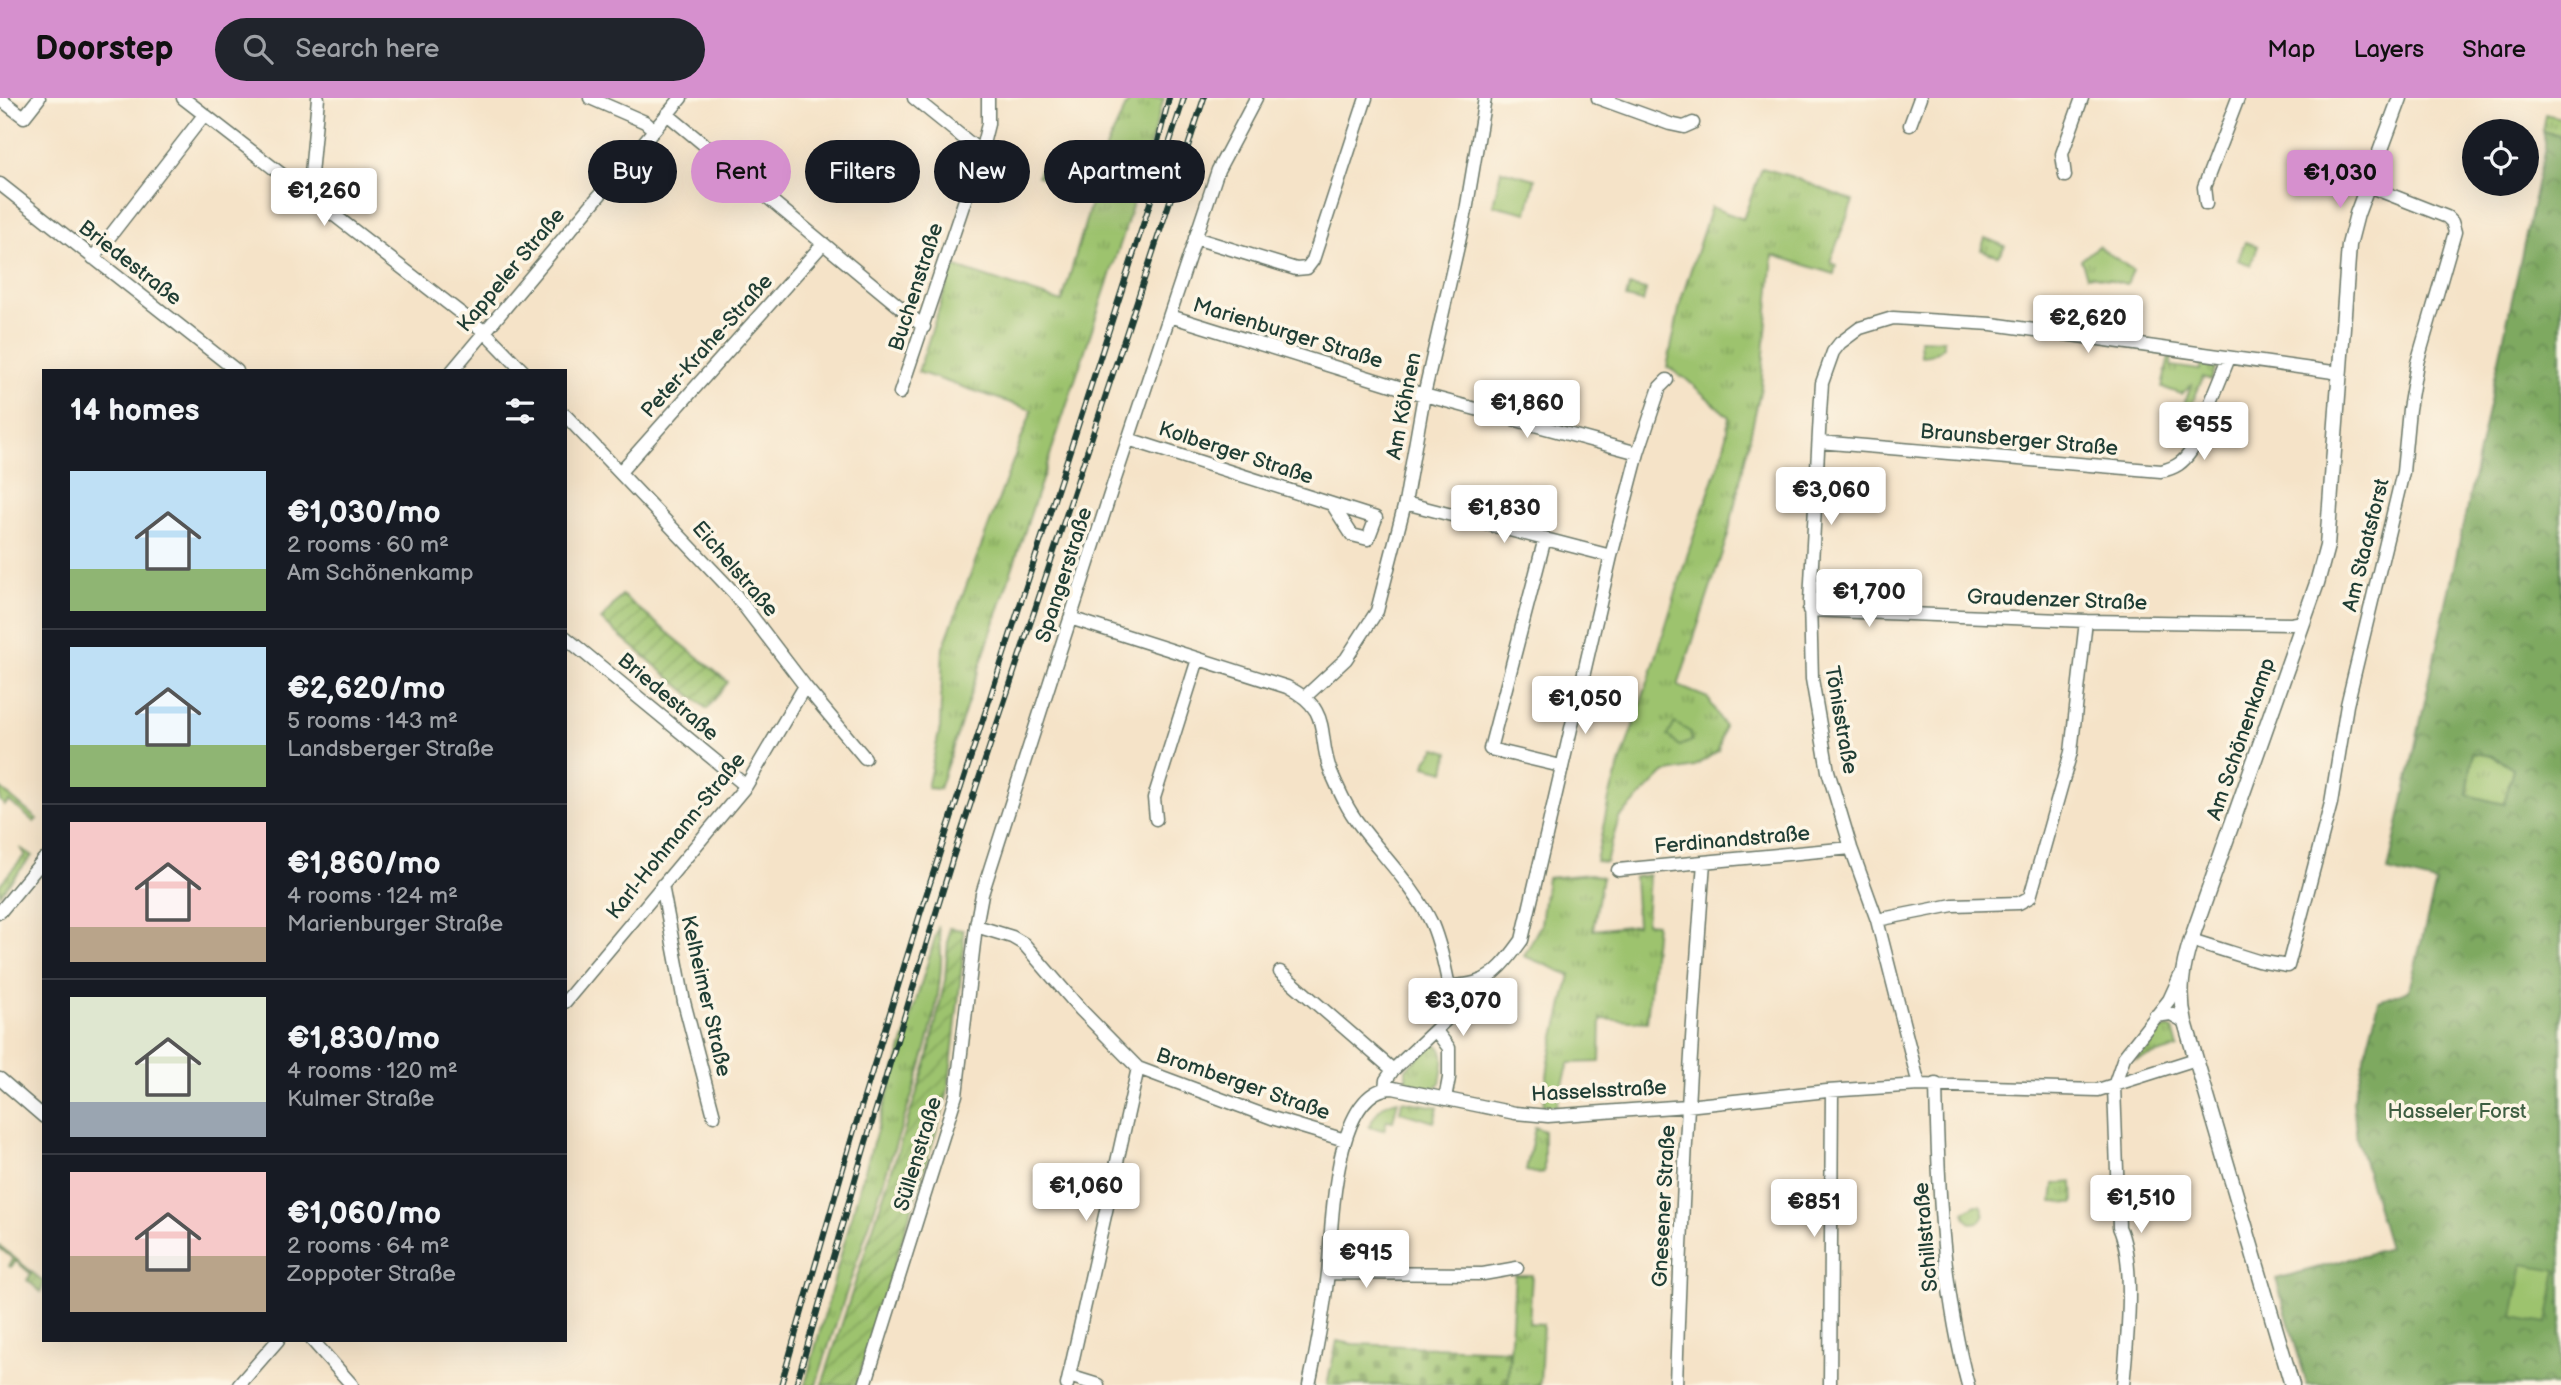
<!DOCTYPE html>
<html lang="en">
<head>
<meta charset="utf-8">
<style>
	body { margin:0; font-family:"Balsamiq Sans",sans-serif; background:#20242c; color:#f1f3f6; height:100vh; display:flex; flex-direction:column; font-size:26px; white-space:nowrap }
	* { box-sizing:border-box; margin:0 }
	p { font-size:23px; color:#9ea1a6 }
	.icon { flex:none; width:38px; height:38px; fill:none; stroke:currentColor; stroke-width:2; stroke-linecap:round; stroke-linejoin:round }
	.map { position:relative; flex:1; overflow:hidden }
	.details { position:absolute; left:42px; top:271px; width:525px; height:973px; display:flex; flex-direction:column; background:#171b24; border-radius:0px; box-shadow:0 7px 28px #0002 }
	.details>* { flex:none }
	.hud { position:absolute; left:588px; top:42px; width:665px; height:63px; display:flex; gap:14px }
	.fabs { position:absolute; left:2462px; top:21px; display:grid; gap:14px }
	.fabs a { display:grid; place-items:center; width:77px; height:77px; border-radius:50%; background:#171b24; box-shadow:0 7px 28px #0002; font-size:35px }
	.price { position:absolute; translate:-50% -60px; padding:0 16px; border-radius:7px; background:#fff; color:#222; font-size:23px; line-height:46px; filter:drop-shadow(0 2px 4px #0008) }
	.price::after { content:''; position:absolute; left:50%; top:42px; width:21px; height:16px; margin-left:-10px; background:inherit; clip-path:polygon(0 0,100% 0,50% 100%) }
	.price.active { background:#d690ce; color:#111 }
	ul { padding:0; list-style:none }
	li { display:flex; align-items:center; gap:21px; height:175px; padding:0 28px }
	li+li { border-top:2px solid #363941 }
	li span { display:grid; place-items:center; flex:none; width:196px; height:140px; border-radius:0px; color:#555 }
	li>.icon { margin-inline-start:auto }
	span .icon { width:84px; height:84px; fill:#fffc; stroke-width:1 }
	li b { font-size:30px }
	h2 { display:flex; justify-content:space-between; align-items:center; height:84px; padding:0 28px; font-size:30px }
	.pill { padding:0 24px; border-radius:32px; background:#171b24; box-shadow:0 7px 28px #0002; font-size:24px; line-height:63px }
	.pill.active { background:#d690ce; color:#111 }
	header { display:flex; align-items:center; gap:42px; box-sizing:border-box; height:98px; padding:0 35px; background:#d690ce; color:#111 }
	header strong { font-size:33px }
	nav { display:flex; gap:38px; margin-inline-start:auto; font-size:24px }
	.search { width:490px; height:63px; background:#20242c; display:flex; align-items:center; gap:18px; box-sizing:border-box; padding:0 24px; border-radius:38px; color:#9ea1a6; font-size:26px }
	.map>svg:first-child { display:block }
	.grass { fill:url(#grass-tufts); stroke:#5e8051; stroke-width:2 }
	.forest { fill:url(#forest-crowns); stroke:#4e734a; stroke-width:2; fill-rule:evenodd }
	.cemetery { fill:url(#cemetery-stones); stroke:#5e8051; stroke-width:2 }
	.garden { fill:url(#garden-furrows); stroke:#5e8051; stroke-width:2 }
	.pitch { fill:#9dc36e; stroke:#5e8051; stroke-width:2 }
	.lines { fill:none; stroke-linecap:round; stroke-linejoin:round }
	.minor-casing { stroke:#6a7768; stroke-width:15 }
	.major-casing { stroke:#6a7768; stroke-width:17 }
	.minor { stroke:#fff; stroke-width:12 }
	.major { stroke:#fff; stroke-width:14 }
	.rail-casing { stroke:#1f3d34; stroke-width:6 }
	.rail { stroke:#fcf5e5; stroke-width:3.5; stroke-dasharray:10; stroke-linecap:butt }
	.labels { text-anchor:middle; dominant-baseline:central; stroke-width:7; stroke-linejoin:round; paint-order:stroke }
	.street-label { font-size:21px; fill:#1f3d34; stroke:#fcf5e5 }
	.park-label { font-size:21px; fill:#3e5e42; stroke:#fcf5e5 }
</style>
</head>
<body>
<header>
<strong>Doorstep</strong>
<div class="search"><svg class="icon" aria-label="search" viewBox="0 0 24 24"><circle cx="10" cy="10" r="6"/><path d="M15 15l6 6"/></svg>Search here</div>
<nav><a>Map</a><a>Layers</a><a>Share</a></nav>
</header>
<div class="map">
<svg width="2561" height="1287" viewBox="0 0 2561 1287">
	<defs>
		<pattern id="grass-tufts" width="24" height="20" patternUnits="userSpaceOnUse" patternTransform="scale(1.75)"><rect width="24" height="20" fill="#9dc36e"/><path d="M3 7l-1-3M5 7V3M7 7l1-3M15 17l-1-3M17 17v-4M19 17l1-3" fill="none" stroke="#7fa05b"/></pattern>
		<pattern id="forest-crowns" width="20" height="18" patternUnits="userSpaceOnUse" patternTransform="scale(1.75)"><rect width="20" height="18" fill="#7ea961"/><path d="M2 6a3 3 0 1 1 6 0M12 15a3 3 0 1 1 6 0" fill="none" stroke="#678b51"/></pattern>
		<pattern id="cemetery-stones" width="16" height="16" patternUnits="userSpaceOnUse" patternTransform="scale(1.75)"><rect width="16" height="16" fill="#9dc36e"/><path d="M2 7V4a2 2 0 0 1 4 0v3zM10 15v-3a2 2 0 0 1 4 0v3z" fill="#7fa05b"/></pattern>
		<pattern id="garden-furrows" width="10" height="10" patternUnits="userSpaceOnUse" patternTransform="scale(1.75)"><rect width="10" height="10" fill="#9dc36e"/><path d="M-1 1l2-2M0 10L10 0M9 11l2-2" fill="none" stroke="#7fa05b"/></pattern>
	</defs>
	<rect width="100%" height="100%" fill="#fcf5e5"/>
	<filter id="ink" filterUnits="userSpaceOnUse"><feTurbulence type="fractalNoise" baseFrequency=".0143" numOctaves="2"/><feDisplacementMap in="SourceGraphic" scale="14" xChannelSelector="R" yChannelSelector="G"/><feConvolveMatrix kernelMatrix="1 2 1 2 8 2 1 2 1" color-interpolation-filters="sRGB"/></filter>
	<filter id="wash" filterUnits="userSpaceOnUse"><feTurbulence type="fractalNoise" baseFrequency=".00686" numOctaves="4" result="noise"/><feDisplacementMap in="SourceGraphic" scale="28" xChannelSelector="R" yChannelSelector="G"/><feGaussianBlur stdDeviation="1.57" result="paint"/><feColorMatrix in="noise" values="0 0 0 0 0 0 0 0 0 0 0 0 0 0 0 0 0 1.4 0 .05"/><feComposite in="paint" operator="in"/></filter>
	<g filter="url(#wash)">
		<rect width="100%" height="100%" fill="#f5e3c8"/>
		<path class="grass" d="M1130 0H1164L1124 135 939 691 927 690 940 630 943 550 1032 312 918 274 953 168 1062 204 1093 98 1038 78 1041 66 1090 83Z
			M2545 16 2561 20V38L2542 33Z
			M1762 70 1790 78 1853 103 1830 164 1836 167 1834 176 1773 157 1761 289 1728 437 1678 588 1708 600 1724 628 1718 653 1694 669 1664 675 1619 720 1606 764 1596 763 1610 696 1654 566 1688 455 1724 351 1729 319 1686 281 1667 269 1681 202 1711 109 1743 121Z
			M1985 140 2005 148 1998 158 1981 152Z
			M2245 144 2258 148 2251 167 2238 162Z
			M2098 148 2133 172 2127 186 2092 177 2087 178 2081 162Z
			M1920 241 1944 242V249L1930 257 1921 258Z
			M2169 259H2172L2171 268 2200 272 2201 264 2214 266 2216 269 2211 282 2203 279 2192 306 2200 310 2197 316 2183 309 2191 288 2181 296 2162 289Z
			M1436 650 1449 654 1445 673 1425 668 1427 661Z
			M2473 655 2493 658 2513 670 2504 706 2467 698Z
			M0 690 37 721 34 724 9 703 5 707 0 703Z
			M20 750 32 758 0 796V786L25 757Z
			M1591 776 1602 779 1593 832 1637 827 1634 779 1649 777 1646 825 1656 826 1647 924 1601 921 1600 964 1569 965 1556 1009H1543L1549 963 1570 877 1524 858 1541 826 1547 780Z
			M938 830C953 892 910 1002 890 1063 866 1138 840 1212 816 1287H805L861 1085Z
			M2168 929 2173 931 2178 950 2136 962 2158 934Z
			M1434 945C1449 951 1442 971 1440 985L1434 991 1411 986 1406 982V971Z
			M1398 1002 1393 1023 1387 1022 1384 1032 1369 1029C1376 1015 1381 1005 1398 1002Z
			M1402 1003 1438 1009 1434 1024 1400 1014Z
			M1535 1029 1544 1033V1074L1540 1076 1526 1073Z
			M2073 1084 2074 1105 2052 1104 2054 1086Z
			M1976 1107H1980C1984 1113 1985 1119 1980 1124L1971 1125 1966 1121 1964 1114Z
			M0 1148 44 1184 41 1194 27 1182 31 1176 16 1163 11 1169 9 1168 13 1161 0 1150Z
			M1515 1177H1532L1529 1225 1543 1226 1540 1287H1508Z"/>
		<path class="forest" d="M2542 33 2561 38V1287H2307L2276 1181 2389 1150 2357 1042 2353 1003 2379 903 2409 892 2436 785 2388 773 2545 49ZM2473 655 2493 658 2513 670 2504 706 2467 697Z"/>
		<path class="cemetery" d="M1337 1243 1353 1246 1509 1252 1508 1287H1327Z"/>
		<path class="garden" d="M1629 188 1646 192 1643 204 1626 200Z
			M622 497 728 584 707 611 601 522Z
			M949 830 963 832 964 850 949 986 945 1006 856 1287H822L928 960 945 882Z"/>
		<path class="pitch" d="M1501 72 1535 81 1527 115 1493 107Z
			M1675 625 1690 634 1692 643 1680 648 1668 637Z
			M2523 1166 2557 1172 2547 1225 2513 1219Z"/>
	</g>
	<g filter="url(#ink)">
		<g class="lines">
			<defs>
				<path id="minor" d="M183 0 485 234 523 273
					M590 0 645 24 654 32
					M914 0 981 54
					M1598 0 1670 26 1684 29 1693 25
					M0 1 24 19 39 0
					M667 16 924 229
					M1910 27 1920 0
					M2065 78 2062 56 2082 0
					M0 86 237 273
					M309 98 318 0
					M2206 106 2204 89 2238 0
					M1195 140 1296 171 1307 170 1313 162 1366 0
					M93 160 204 17
					M1170 218 1424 297 1638 355
					M452 273 681 0
					M900 295 981 54 988 26V0
					M565 317 734 495 805 588 865 660
					M1128 341 1332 406 1352 437 1368 441 1376 420 1332 406
					M1819 344 2161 373C2175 370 2183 365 2191 353L2229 260
					M620 374 822 147
					M1405 405 1611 458
					M1545 440 1490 651 1561 668
					M1809 512 2086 523 2291 526 2303 524
					M1070 520 1287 589C1334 612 1316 637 1331 674 1339 692 1347 711 1359 726 1383 759 1415 789 1432 826 1440 845 1445 868 1449 889
					M565 539 746 688
					M1306 598 1346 561 1377 513 1405 405 1424 297 1466 113 1485 0
					M1156 721 1154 700 1198 561
					M1618 772 1851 750
					M662 787 684 904 714 1018
					M0 814 44 761
					M1877 822 1953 807 2019 805 2030 799 2071 654 2086 523
					M976 828 1012 839 1024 846 1081 912 1138 970 1272 1020 1345 1042
					M2191 842 2258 863 2288 868 2331 705 2347 607 2403 374 2409 311 2417 265 2455 134 2452 124 2447 119 2368 88
					M1280 874 1393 972
					M565 904 746 688 805 588
					M2155 918 2171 916 2185 924
					M1436 933 1449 950V980L1445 1001
					M0 981 44 1019
					M1936 986C1938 1087 1942 1190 1968 1287
					M1919 987 1877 822 1851 750 1828 673 1812 581 1810 503 1820 315 1822 285 1833 254 1840 245 1860 230 1893 220 1992 226 2340 275
					M1385 990 1386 982 1393 972 1448 920 1450 910 1449 889C1458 887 1469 887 1477 884 1496 879 1511 857 1522 842L1611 458 1638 355 1660 289 1667 282
					M1328 1175 1483 1176 1517 1170
					M312 1242 352 1287
					M1069 1278 1098 1287
					M239 1287 278 1242
					M865 1287 956 997 976 828 982 796 1113 387 1218 72 1256 0
					M1067 1287 1138 970
					M1309 1287C1317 1251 1324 1212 1328 1175 1332 1134 1332 990 1393 990L1515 1015 1548 1018 1687 1008 1827 993 1919 987 2098 992 2196 961
					M1676 1287C1681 1112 1691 939 1704 764
					M1830 1287 1832 993
					M2123 1287C2127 1246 2136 1166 2119 1129L2114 988 2124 959 2169 902 2180 878"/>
				<path id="major" d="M2292 1287 2185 924C2178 896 2182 870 2191 842L2317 485 2327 448 2349 147 2357 116 2400 0"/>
			</defs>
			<use href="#minor" class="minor-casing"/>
			<use href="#major" class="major-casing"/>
			<use href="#minor" class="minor"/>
			<use href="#major" class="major"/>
			<defs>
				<path id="rail" d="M1145 95 1169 0
					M781 1287 852 1039 920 816 1184 0
					M796 1287 866 1044 953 759 1204 0"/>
			</defs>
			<use href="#rail" class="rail-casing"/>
			<use href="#rail" class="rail"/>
		</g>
	</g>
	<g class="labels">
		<g class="street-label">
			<text transform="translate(130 165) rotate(38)">Briedestraße</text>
			<text transform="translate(511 172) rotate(-50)">Kappeler Straße</text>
			<text transform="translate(916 189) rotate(-72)">Buchenstraße</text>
			<text transform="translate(1288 235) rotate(17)">Marienburger Straße</text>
			<text transform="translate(707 248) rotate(-48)">Peter-Krahe-Straße</text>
			<text transform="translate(1404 308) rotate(-79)">Am Köhnen</text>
			<text transform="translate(2019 342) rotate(5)">Braunsberger Straße</text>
			<text transform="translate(1236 355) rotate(18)">Kolberger Straße</text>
			<text transform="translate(2366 447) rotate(-76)">Am Staatsforst</text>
			<text transform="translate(735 471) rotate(49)">Eichelstraße</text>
			<text transform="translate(1064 477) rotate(-72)">Spangerstraße</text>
			<text transform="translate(2057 502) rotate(2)">Graudenzer Straße</text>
			<text transform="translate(668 599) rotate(40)">Briedestraße</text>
			<text transform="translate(1841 622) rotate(80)">Tönisstraße</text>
			<text transform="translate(2241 641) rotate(-71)">Am Schönenkamp</text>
			<text transform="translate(676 738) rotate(-51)">Karl-Hohmann-Straße</text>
			<text transform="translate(1732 742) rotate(-5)">Ferdinandstraße</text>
			<text transform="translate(706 898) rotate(77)">Kelheimer Straße</text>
			<text transform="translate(1243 986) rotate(19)">Bromberger Straße</text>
			<text transform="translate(1599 993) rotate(-3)">Hasselsstraße</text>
			<text transform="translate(918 1056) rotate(-73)">Süllenstraße</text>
			<text transform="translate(1664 1108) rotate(-87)">Gnesener Straße</text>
			<text transform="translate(1926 1139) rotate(-95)">Schillstraße</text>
		</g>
		<g class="park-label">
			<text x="2457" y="1013">Hasseler Forst</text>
		</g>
	</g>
</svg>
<div class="fabs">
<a><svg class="icon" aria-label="locate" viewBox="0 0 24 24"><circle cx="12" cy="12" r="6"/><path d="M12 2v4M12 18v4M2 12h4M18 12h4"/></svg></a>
</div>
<b class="price active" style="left:2340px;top:112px">€1,030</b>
<b class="price" style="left:324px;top:130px">€1,260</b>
<b class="price" style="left:2088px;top:257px">€2,620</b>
<b class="price" style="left:1527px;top:342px">€1,860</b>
<b class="price" style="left:2204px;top:364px">€955</b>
<b class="price" style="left:1831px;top:429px">€3,060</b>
<b class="price" style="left:1504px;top:447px">€1,830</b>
<b class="price" style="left:1869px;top:531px">€1,700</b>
<b class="price" style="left:1585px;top:638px">€1,050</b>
<b class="price" style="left:1463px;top:940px">€3,070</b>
<b class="price" style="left:1086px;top:1125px">€1,060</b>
<b class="price" style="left:2141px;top:1137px">€1,510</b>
<b class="price" style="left:1814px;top:1141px">€851</b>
<b class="price" style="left:1366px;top:1192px">€915</b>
<div class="hud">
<a class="pill">Buy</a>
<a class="pill active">Rent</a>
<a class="pill">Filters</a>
<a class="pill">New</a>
<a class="pill">Apartment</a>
</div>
<section class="details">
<h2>14 homes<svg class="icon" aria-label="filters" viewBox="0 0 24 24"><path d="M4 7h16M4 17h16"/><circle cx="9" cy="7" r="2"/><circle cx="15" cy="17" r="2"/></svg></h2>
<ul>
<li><span style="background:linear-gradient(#bfe0f5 70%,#8fb573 0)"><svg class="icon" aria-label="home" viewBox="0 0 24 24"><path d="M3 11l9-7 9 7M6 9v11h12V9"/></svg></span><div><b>€1,030/mo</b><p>2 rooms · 60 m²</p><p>Am Schönenkamp</p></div></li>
<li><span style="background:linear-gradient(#bfe0f5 70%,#8fb573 0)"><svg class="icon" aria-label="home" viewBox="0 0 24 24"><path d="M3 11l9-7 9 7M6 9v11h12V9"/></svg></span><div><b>€2,620/mo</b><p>5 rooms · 143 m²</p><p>Landsberger Straße</p></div></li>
<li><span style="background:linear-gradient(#f6c9c9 75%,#b9a48a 0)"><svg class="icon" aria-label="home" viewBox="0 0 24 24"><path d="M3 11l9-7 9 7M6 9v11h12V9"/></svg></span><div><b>€1,860/mo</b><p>4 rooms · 124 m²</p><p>Marienburger Straße</p></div></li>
<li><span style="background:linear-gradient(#dfe7d0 75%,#9aa5b1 0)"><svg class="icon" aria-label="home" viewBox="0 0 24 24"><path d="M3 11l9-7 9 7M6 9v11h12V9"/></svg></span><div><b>€1,830/mo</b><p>4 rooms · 120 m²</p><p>Kulmer Straße</p></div></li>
<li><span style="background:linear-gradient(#f6c9c9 60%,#b9a48a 0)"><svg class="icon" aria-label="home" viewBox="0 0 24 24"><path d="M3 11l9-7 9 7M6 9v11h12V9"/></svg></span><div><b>€1,060/mo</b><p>2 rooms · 64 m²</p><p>Zoppoter Straße</p></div></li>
</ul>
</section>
</div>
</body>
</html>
